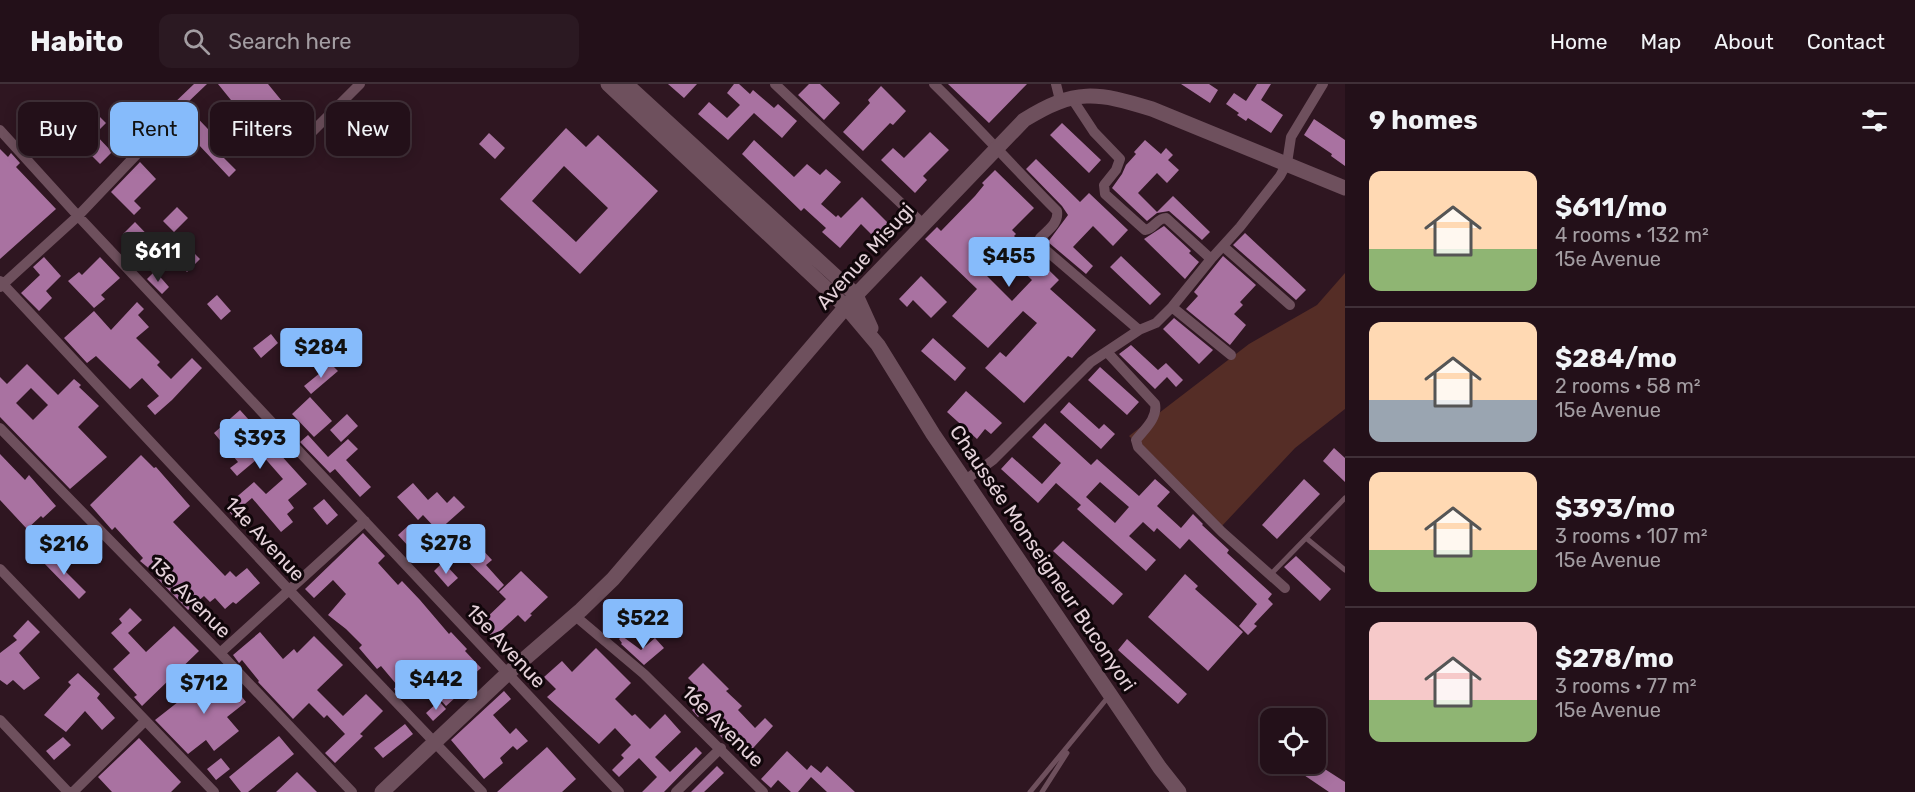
<!DOCTYPE html>
<html lang="en">
<head>
<meta charset="utf-8">
<style>
	body { margin:0; font-family:Rubik,sans-serif; background:#2b1922; color:#f1f3f6; height:100vh; display:flex; flex-direction:column; font-size:22px; white-space:nowrap }
	* { box-sizing:border-box; margin:0 }
	p { font-size:20px; color:#a39da2 }
	.icon { flex:none; width:33px; height:33px; fill:none; stroke:currentColor; stroke-width:2; stroke-linecap:round; stroke-linejoin:round }
	.map { position:relative; flex:1; overflow:hidden }
	.side { display:flex; flex-direction:column; background:#231019; width:570px }
	.side>* { flex:none }
	.guide { position:absolute; left:18px; top:18px; width:570px; height:54px; display:flex; gap:12px }
	.buttons { position:absolute; left:1260px; top:624px; display:grid; gap:12px }
	.buttons a { display:grid; place-items:center; width:66px; height:66px; border-radius:12px; background:#231019; box-shadow:0 3px 15px #0003,0 0 0 2px #403038; font-size:30px }
	.price { position:absolute; translate:-50% -51px; padding:0 14px; border-radius:6px; background:#86bbfb; color:#111; font-size:20px; line-height:39px; filter:drop-shadow(0 2px 3px #0008) }
	.price::after { content:''; position:absolute; left:50%; top:36px; width:18px; height:14px; margin-left:-9px; background:inherit; clip-path:polygon(0 0,100% 0,50% 100%) }
	.price.on { background:#222; color:#fff }
	ul { padding:0; list-style:none }
	li { display:flex; align-items:center; gap:18px; height:150px; padding:0 24px }
	li+li { border-top:2px solid #403038 }
	li span { display:grid; place-items:center; flex:none; width:168px; height:120px; border-radius:12px; color:#555 }
	li>.icon { margin-inline-start:auto }
	span .icon { width:72px; height:72px; fill:#fffc; stroke-width:1 }
	li b { font-size:26px }
	h2 { display:flex; justify-content:space-between; align-items:center; height:72px; padding:0 24px; font-size:26px }
	.chip { padding:0 21px; border-radius:12px; background:#231019; box-shadow:0 3px 15px #0003,0 0 0 2px #403038; font-size:21px; line-height:54px }
	.chip.on { background:#86bbfb; color:#111 }
	header { display:flex; align-items:center; gap:36px; box-sizing:border-box; height:84px; padding:0 30px; background:#231019; border-bottom:2px solid #403038 }
	header strong { font-size:28px }
	nav { display:flex; gap:33px; margin-inline-start:auto; font-size:21px }
	.search { width:420px; height:54px; background:#2b1922; display:flex; align-items:center; gap:15px; box-sizing:border-box; padding:0 21px; border-radius:12px; color:#a39da2; font-size:22px }
	main { display:flex; flex:1; min-height:0 }
	.map>svg:first-child { display:block }
	.green { fill:#552d26 }
	.building { fill:#a972a1; fill-rule:evenodd }
	.lines { fill:none; stroke-linecap:round; stroke-linejoin:round }
	.lane { stroke:#6e505d; stroke-width:5 }
	.street { stroke:#6e505d; stroke-width:10 }
	.secondary { stroke:#6e505d; stroke-width:15 }
	.labels { text-anchor:middle; dominant-baseline:central; stroke-width:6; stroke-linejoin:round; paint-order:stroke }
	.street-label { font-size:20px; fill:#e5d2da; stroke:#10060a }
</style>
</head>
<body>
<header>
<strong>Habito</strong>
<div class="search"><svg class="icon" aria-label="search" viewBox="0 0 24 24"><circle cx="10" cy="10" r="6"/><path d="M15 15l6 6"/></svg>Search here</div>
<nav><a>Home</a><a>Map</a><a>About</a><a>Contact</a></nav>
</header>
<main>
<div class="map">
<svg width="1345" height="708" viewBox="0 0 1345 708">
	<rect width="100%" height="100%" fill="#2f1621"/>
	<path class="green" d="M1345 189V325L1295 364 1221 443 1129 352 1249 260 1317 221Z"/>
	<path class="building" d="M194 0H207L185 21 228 66 222 72 236 86 229 93 182 43 186 39 170 23Z
		M218 0H268L286 22 256 47Z
		M668 0H697L684 14Z
		M734 0H739L750 10 753 6 774 24 778 20 797 37 782 54 754 29 728 56 698 30 709 18 727 34 740 21 727 9Z
		M809 0H820L840 19 824 36 798 11Z
		M948 0H1027L989 39Z
		M1181 0H1209L1218 6 1210 19Z
		M1257 0H1271L1261 16 1283 31 1271 49 1248 34 1246 37 1237 31 1239 29 1226 20 1234 9 1246 17Z
		M881 2 906 27 893 41 890 39 863 67 843 48 870 19 868 16Z
		M59 23 78 43 94 27 106 39 95 50 112 68 100 80 63 43 49 56 47 53 31 69 22 59 36 45 37 46Z
		M1314 35 1345 56V82L1331 72 1332 70 1304 51Z
		M1062 39 1101 76 1089 89 1050 51Z
		M566 44 586 63 598 51 658 107 580 190 500 115ZM564 82 608 124 576 158 532 117Z
		M930 48 949 66 923 92 927 96 915 109 881 76 893 64 904 74Z
		M489 49 505 64 495 75 479 60Z
		M754 56 794 93 807 80 820 91 826 85 841 98 821 120 836 133 838 131 841 134 862 113 892 143 878 157 861 140 840 164 822 148 826 144 804 124 801 127 742 70Z
		M1145 56 1161 70 1166 64 1173 71 1168 76 1179 86 1167 99 1157 89 1138 109 1157 128 1173 112 1210 148 1202 156 1169 127 1157 129 1147 137 1112 104 1122 90 1126 81 1136 70 1134 68Z
		M0 65 8 73 11 69 20 79 16 83 56 125 0 175Z
		M1036 75 1080 118 1089 109 1128 146 1113 162 1093 142 1073 163 1093 182 1086 190 1048 158 1068 131 1062 122 1026 85Z
		M140 78 156 95 134 117 141 124 134 131 111 108Z
		M995 86 1034 124 1012 146 1016 150 1014 152 1059 196 1050 205 1096 246 1072 274 1068 272 1024 319 985 284 1000 268 1006 273 1037 239 1023 227 988 264 952 232 977 205 925 155 937 143 941 147 975 112 984 101 982 99ZM1000 165 1032 196 1012 217 981 186Z
		M177 123 188 134 174 148 163 137Z
		M135 138 160 164 174 149 200 175 187 188 174 175 161 188 123 150Z
		M1164 142 1191 167 1189 169 1199 178 1185 195 1144 155Z
		M1245 149 1306 206 1296 216 1233 161Z
		M1121 172 1161 210 1150 221 1110 183Z
		M1223 172 1256 201 1240 218 1243 221 1234 230 1246 241 1230 261 1186 225 1198 212 1194 208Z
		M44 173 61 192 46 207 52 214 39 227 21 209 40 191 33 183Z
		M100 173 120 194 101 211 105 215 94 224 68 197 79 188 82 191Z
		M155 187 169 203 162 210 147 195Z
		M921 192 947 218 931 234 913 216 907 223 899 215Z
		M217 211 231 227 221 236 207 220Z
		M137 218 144 225 138 231 149 243 136 254 160 278 157 281 171 295 192 274 202 284 172 316 155 331 147 322 159 312 142 294 130 305 96 272 87 279 64 254 94 227 111 246Z
		M1174 234 1213 266 1199 280 1163 245Z
		M271 250 278 259 261 274 253 264Z
		M933 254 966 284 955 297 921 267Z
		M1131 261 1158 286 1166 279 1183 296 1176 303 1167 293 1155 305 1119 270Z
		M27 280 58 311 74 295 81 301 79 303 99 322 78 343 107 373 70 405 0 333V293L7 300ZM31 304 48 321 33 336 16 319Z
		M331 280 338 287 311 310 304 302Z
		M1100 283 1139 318 1127 331 1088 296Z
		M966 307 1002 339 991 350 985 345 977 355 947 328Z
		M310 313 332 337 314 353 292 330Z
		M1069 318 1099 345 1104 340 1115 350 1101 365 1060 328Z
		M240 326 307 400 288 416 294 424 287 430 293 438 281 448 252 414 232 431 225 423 254 398 266 410 283 395 262 371 237 392 230 384 238 378 214 349Z
		M347 330 358 342 341 358 330 346Z
		M1045 339 1091 381 1097 375 1139 412 1155 395 1170 408 1157 422 1181 444 1193 430 1203 440 1202 441 1229 466 1227 469 1272 510 1268 515 1273 520 1254 540 1257 542 1248 551 1239 542 1257 520 1189 455 1180 465 1157 444 1154 448 1143 438 1129 452 1156 476 1146 487 1077 425 1081 421 1056 399 1038 419 1001 385 1012 373 1042 400 1061 379 1032 353ZM1100 398 1129 423 1115 439 1086 413Z
		M308 351 328 373 348 355 358 365 346 376 371 403 360 413 335 385 330 389 300 358Z
		M1334 364 1345 374V398L1323 377Z
		M0 370 25 396 29 391 56 422 43 434 41 432 27 445 0 416Z
		M141 371 154 384 156 383 190 422 173 438 225 492 230 487 236 493 247 484 260 499 236 520 233 518 225 525 215 514 210 518 204 512 188 526 156 493 158 492 140 477 143 474 115 443 112 446 90 421Z
		M1304 395 1320 410 1277 455 1262 441Z
		M413 399 428 416 437 408 447 419 454 412 465 423 438 447 423 431 418 436 397 413Z
		M324 415 338 431 327 441 313 424Z
		M409 441 421 454 410 464 398 451Z
		M68 442 78 452 59 470 49 460Z
		M466 448 492 476 486 481 504 501 498 507 452 462Z
		M363 449 385 472 378 479 398 501 402 497 420 516 449 550 451 548 467 565 465 567 481 584 463 600 466 604 446 622 419 592 400 611 394 605 397 601 381 582 377 585 359 564 362 561 346 545 328 531 346 510 333 496 314 514 305 505Z
		M1063 457 1123 510 1113 521 1053 467Z
		M48 470 86 508 79 515 41 476Z
		M1296 472 1331 505 1320 517 1284 483Z
		M443 478 458 494 448 503 434 487Z
		M521 487 548 513 530 530 532 531 525 538 518 531 493 554 480 540 506 515 499 508Z
		M1185 490 1198 502 1195 505 1243 548 1208 587 1148 533Z
		M130 524 142 536 128 549 146 568 174 542 199 567 142 622 134 613 137 611 113 585 130 569 111 549 122 539 119 535Z
		M28 536 40 548 19 569 40 594 24 606 13 596 7 601 0 596V569L17 556 13 552Z
		M260 548 283 575 294 565 297 569 314 552 343 581 317 606 343 632 366 610 383 627 360 650 363 652 335 679 325 669 345 650 327 631 324 634 309 619 293 635 258 598 259 597 242 576 239 579 233 571Z
		M622 552 641 566 655 554 664 564 644 581 621 560 622 559 619 555Z
		M1127 555 1187 610 1178 620 1118 566Z
		M596 564 631 599 615 615 632 632 635 630 650 645 665 630 681 648 655 673 670 688 696 663 702 669 664 708H642L657 693 639 674 619 693 612 686 624 674 621 671 631 661 615 644 599 660 547 613 556 605 544 593 562 577 572 588Z
		M703 579 729 605 726 607 742 622 738 626 755 644 765 634 773 642 744 674 717 649 721 645 703 628 698 633 692 626 704 615 695 606 698 604 688 594Z
		M220 585 246 618 227 633 239 647 214 667 206 656 188 670 155 636Z
		M78 589 100 610 97 614 115 634 102 646 85 627 66 648 44 631 71 601 68 598Z
		M504 607 511 615 493 631 510 650 516 644 528 657 517 666 513 662 500 674 503 679 484 695 451 656Z
		M439 617 446 625 433 637 426 629Z
		M405 640 413 650 383 674 374 664Z
		M279 652 294 670 248 708H241L229 693Z
		M63 653 71 661 54 676 46 667Z
		M139 654 181 698 171 708H112L98 693Z
		M547 663 576 695 562 708H497Z
		M787 667 807 686 811 681 821 689 827 682 855 708H827L811 693 798 708H791L778 696 771 704 761 695Z
		M221 674 230 685 216 696 207 685Z
		M1299 680H1317L1345 698V708H1329L1295 685Z
		M717 682 724 689 704 708H691Z
		M297 688 317 708H276Z"/>
	<g class="lines">
		<path class="lane" d="M1306 454 1345 486
			M1271 490 1345 414
			M1030 708 1109 612
			M1042 708 1067 669"/>
		<path class="street" d="M775 0 923 140
			M934 0C976 41 1015 85 1057 127 1059 139 1048 146 1040 154L1041 162 1139 246
			M1056 0 1060 16
			M1071 13 1094 48 1120 75 1116 86 1104 101 1105 110 1145 146C1154 145 1157 134 1166 134L1211 175
			M0 46 78 132 619 708
			M302 58 360 0
			M1224 163 1290 221
			M0 197 288 505 482 708
			M0 203 78 132 137 70
			M1172 223 1231 271
			M1107 268 1155 320C1158 334 1144 346 1136 356L1138 363 1222 448 1285 504
			M0 344 220 569 352 708
			M964 397 993 376 1091 278 1139 246 1156 239 1172 223 1211 175 1240 143 1280 92 1287 79 1291 53 1323 0
			M0 485 214 708
			M574 531 644 590 763 708
			M220 569 365 437
			M0 636 68 708
			M73 708 145 637
			M676 708 721 664"/>
		<path class="secondary" d="M608 0 846 223 878 261 933 350 1160 684 1179 708
			M626 0 856 211 871 244
			M382 708 507 590 581 526 613 495 856 211 1024 36C1075 4 1097 8 1152 25L1345 104"/>
	</g>
	<g class="labels">
		<g class="street-label">
			<text transform="translate(865 172) rotate(-48)">Avenue Misugi</text>
			<text transform="translate(265 455) rotate(47)">14e Avenue</text>
			<text transform="translate(1043 474) rotate(56)">Chaussée Monseigneur Buconyori</text>
			<text transform="translate(190 513) rotate(45)">13e Avenue</text>
			<text transform="translate(506 562) rotate(47)">15e Avenue</text>
			<text transform="translate(723 642) rotate(45)">16e Avenue</text>
		</g>
	</g>
</svg>
<div class="buttons">
<a><svg class="icon" aria-label="locate" viewBox="0 0 24 24"><circle cx="12" cy="12" r="6"/><path d="M12 2v4M12 18v4M2 12h4M18 12h4"/></svg></a>
</div>
<b class="price on" style="left:158px;top:199px">$611</b>
<b class="price" style="left:1009px;top:204px">$455</b>
<b class="price" style="left:321px;top:295px">$284</b>
<b class="price" style="left:260px;top:386px">$393</b>
<b class="price" style="left:446px;top:491px">$278</b>
<b class="price" style="left:64px;top:492px">$216</b>
<b class="price" style="left:643px;top:566px">$522</b>
<b class="price" style="left:436px;top:627px">$442</b>
<b class="price" style="left:204px;top:631px">$712</b>
<div class="guide">
<a class="chip">Buy</a>
<a class="chip on">Rent</a>
<a class="chip">Filters</a>
<a class="chip">New</a>
</div>
</div>
<section class="side">
<h2>9 homes<svg class="icon" aria-label="filters" viewBox="0 0 24 24"><path d="M4 7h16M4 17h16"/><circle cx="9" cy="7" r="2"/><circle cx="15" cy="17" r="2"/></svg></h2>
<ul>
<li><span style="background:linear-gradient(#ffd9b3 65%,#8fb573 0)"><svg class="icon" aria-label="home" viewBox="0 0 24 24"><path d="M3 11l9-7 9 7M6 9v11h12V9"/></svg></span><div><b>$611/mo</b><p>4 rooms · 132 m²</p><p>15e Avenue</p></div></li>
<li><span style="background:linear-gradient(#ffd9b3 65%,#9aa5b1 0)"><svg class="icon" aria-label="home" viewBox="0 0 24 24"><path d="M3 11l9-7 9 7M6 9v11h12V9"/></svg></span><div><b>$284/mo</b><p>2 rooms · 58 m²</p><p>15e Avenue</p></div></li>
<li><span style="background:linear-gradient(#ffd9b3 65%,#8fb573 0)"><svg class="icon" aria-label="home" viewBox="0 0 24 24"><path d="M3 11l9-7 9 7M6 9v11h12V9"/></svg></span><div><b>$393/mo</b><p>3 rooms · 107 m²</p><p>15e Avenue</p></div></li>
<li><span style="background:linear-gradient(#f6c9c9 65%,#8fb573 0)"><svg class="icon" aria-label="home" viewBox="0 0 24 24"><path d="M3 11l9-7 9 7M6 9v11h12V9"/></svg></span><div><b>$278/mo</b><p>3 rooms · 77 m²</p><p>15e Avenue</p></div></li>
</ul>
</section>
</main>
</body>
</html>
